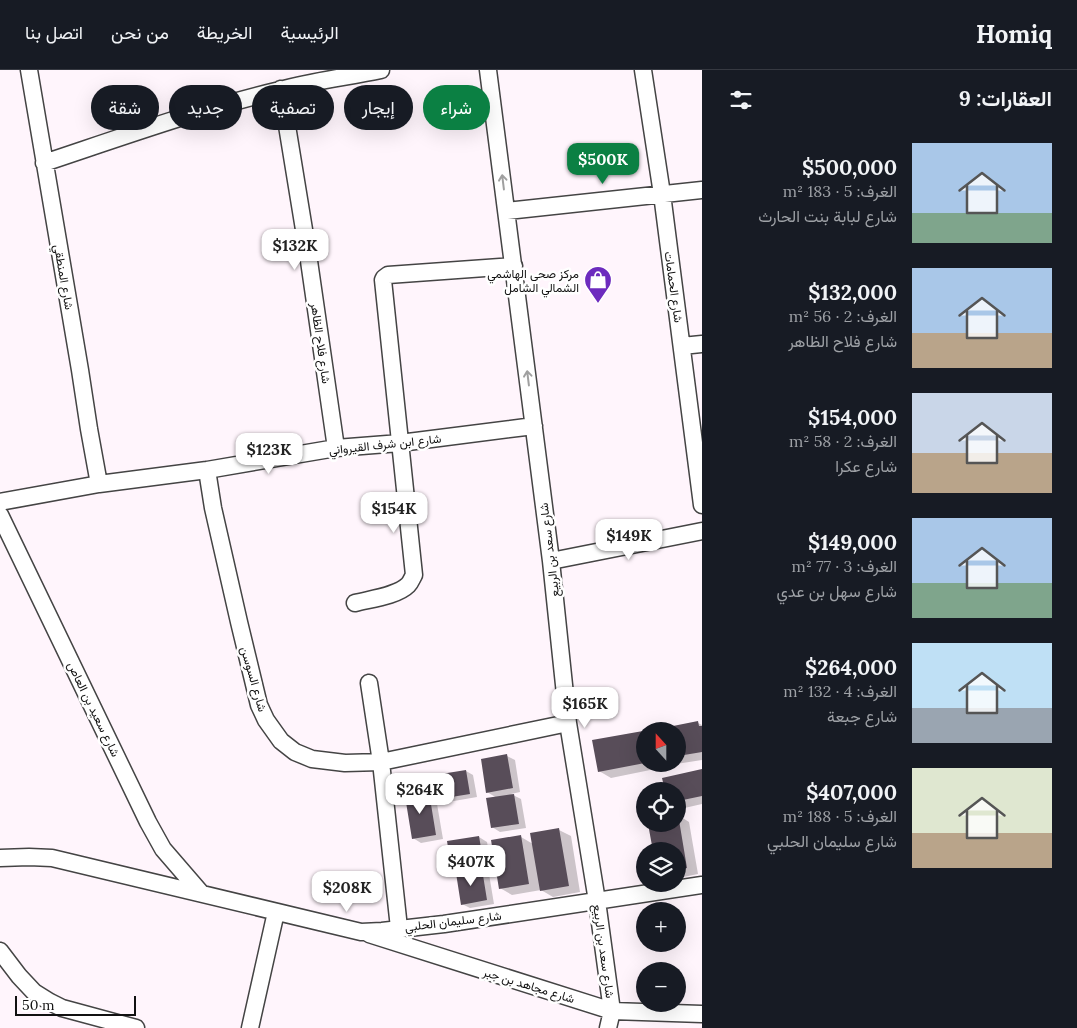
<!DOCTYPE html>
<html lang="ar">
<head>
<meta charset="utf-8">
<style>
	body { margin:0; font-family:Lora,Vazirmatn,serif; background:#242831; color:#f1f3f6; direction:rtl; height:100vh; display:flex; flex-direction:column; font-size:19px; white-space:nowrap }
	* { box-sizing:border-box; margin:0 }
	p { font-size:16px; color:#9ea1a6 }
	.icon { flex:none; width:28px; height:28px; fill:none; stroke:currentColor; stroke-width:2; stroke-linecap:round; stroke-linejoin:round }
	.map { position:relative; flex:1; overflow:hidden; direction:ltr }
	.details { display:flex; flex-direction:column; background:#171b24; width:375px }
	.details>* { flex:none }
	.banner { position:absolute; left:15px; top:15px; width:475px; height:45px; direction:rtl; display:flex; gap:10px }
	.needle { width:32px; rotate:339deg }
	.buttons { position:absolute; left:636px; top:652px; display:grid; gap:10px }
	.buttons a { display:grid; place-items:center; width:50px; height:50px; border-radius:50%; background:#171b24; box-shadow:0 5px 20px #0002; font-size:25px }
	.scale { position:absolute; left:15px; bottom:12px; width:121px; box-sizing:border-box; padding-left:5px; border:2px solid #111; border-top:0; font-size:14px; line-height:18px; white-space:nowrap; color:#111; -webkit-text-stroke:4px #fff; paint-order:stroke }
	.price { position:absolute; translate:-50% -42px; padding:0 11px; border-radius:10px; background:#fff; color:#222; font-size:16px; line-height:32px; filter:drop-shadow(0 1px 2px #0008) }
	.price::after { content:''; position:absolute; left:50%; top:30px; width:15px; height:11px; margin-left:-8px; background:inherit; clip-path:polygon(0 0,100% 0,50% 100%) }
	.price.on { background:#0b8043; color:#fff }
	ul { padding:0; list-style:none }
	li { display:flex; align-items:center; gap:15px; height:125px; padding:0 25px }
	li span { display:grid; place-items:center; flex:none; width:140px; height:100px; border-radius:0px; color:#555 }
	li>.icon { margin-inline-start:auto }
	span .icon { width:60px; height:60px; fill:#fffc; stroke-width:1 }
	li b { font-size:21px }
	h2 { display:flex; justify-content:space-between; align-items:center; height:60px; padding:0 25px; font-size:21px }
	.tag { padding:0 18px; border-radius:22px; background:#171b24; box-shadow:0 5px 20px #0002; font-size:18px; line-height:45px }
	.tag.on { background:#0b8043; color:#fff }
	header { display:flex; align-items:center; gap:30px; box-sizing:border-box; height:70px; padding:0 25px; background:#171b24; border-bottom:1px solid #363941 }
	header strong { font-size:24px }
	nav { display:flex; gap:28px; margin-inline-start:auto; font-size:18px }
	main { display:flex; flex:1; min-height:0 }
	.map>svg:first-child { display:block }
	.shadow { fill:#0003 }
	.building { fill:#584d59 }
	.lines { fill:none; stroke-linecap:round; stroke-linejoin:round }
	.minor-casing { stroke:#444; stroke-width:19 }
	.minor { stroke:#fff; stroke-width:16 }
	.oneway { stroke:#a0a0a0 }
	.labels { text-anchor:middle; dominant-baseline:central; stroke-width:5; stroke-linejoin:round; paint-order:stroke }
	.poi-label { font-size:12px; fill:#111; stroke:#fff; text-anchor:end }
	.street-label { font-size:12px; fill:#111; stroke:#fff }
</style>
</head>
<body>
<header>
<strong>Homiq</strong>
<nav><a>الرئيسية</a><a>الخريطة</a><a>من نحن</a><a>اتصل بنا</a></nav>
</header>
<main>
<section class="details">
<h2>العقارات: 9<svg class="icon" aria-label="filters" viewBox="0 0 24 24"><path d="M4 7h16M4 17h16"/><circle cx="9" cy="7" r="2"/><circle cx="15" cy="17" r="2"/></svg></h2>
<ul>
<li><span style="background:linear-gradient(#a9c7e8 70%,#7fa58c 0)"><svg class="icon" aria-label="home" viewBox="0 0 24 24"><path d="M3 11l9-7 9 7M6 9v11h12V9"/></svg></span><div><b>$500,000</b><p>الغرف: 5 · 183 m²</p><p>شارع لبابة بنت الحارث</p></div></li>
<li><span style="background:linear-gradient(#a9c7e8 65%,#b9a48a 0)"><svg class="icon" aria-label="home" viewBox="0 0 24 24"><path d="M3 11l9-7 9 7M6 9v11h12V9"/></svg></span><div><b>$132,000</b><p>الغرف: 2 · 56 m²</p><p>شارع فلاح الظاهر</p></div></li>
<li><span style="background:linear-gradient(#c9d6e8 60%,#b9a48a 0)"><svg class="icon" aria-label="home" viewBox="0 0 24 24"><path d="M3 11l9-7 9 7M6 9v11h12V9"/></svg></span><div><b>$154,000</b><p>الغرف: 2 · 58 m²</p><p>شارع عكرا</p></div></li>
<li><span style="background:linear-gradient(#a9c7e8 65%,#7fa58c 0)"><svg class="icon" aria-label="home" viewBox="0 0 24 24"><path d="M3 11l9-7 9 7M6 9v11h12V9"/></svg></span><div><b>$149,000</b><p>الغرف: 3 · 77 m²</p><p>شارع سهل بن عدي</p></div></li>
<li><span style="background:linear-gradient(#bfe0f5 65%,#9aa5b1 0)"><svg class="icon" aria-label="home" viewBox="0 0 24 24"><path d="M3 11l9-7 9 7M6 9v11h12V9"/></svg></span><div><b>$264,000</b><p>الغرف: 4 · 132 m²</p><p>شارع جبعة</p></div></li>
<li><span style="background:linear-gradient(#dfe7d0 65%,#b9a48a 0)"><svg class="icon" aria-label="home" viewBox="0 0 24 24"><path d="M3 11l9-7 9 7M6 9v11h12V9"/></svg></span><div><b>$407,000</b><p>الغرف: 5 · 188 m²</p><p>شارع سليمان الحلبي</p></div></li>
</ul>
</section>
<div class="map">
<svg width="702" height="958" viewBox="0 0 702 958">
	<rect width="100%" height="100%" fill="#fff5fc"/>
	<path class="shadow" d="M698 653 702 655V690L676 694H675H678V661H676L675 657Z
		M643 662 645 663V694H659L660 698 611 708 599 701Z
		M507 686 515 690 520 722 511 724 521 729 526 758 500 762 492 757 497 728 487 722Z
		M702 700V734L680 739 678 738V721H666L663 709Z
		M466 701 473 705 477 727 454 731 446 727Z
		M429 724 436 728 443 769 421 773 413 768Z
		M678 745 689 752 698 804 678 808V781H654L649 754H678Z
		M559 760 571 766 580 822 553 827 541 820 512 825 500 818 521 767 533 774Z
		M479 767 487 772 490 788 459 793 451 789Z
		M481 800 489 804 494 834 470 838 462 834Z"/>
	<path class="building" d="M698 651 699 656H702V682L678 686V661H674L673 656Z
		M643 661 645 670V693L598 702 592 670Z
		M507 684 513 718 486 723 481 689Z
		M702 699V726L678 731V721H665L662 708Z
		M466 700 470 724 445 728 441 704Z
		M429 722 436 765 412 769 405 726Z
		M514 724 519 754 491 758 486 728Z
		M678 750H679L687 798 678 800V781H653L648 754H678Z
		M559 758 569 816 540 821 530 763Z
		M521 765 529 814 499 819 491 770Z
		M479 766 482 784 450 790 447 771Z
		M482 799 487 830 461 835 456 803Z"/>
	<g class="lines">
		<defs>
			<path id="minor" d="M29 0 80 300 89 359 99 414
				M488 0 551 491 568 653 597 831 612 941 608 958
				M643 0 662 124 702 435
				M281 19 308 184 336 378
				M44 93C122 67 200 39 280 20 313 11 347 7 381 0
				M507 141 702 120
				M682 276 702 274
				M207 400 213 438 239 552 259 635 266 650 281 671 295 682 312 689 345 693 381 692 568 653
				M0 432 99 414 207 400 336 378 400 373 534 356
				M0 445 148 752 163 779 201 823
				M551 491 702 461
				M355 533C370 529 397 526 408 515 411 512 412 508 414 505L383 210 384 208 388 205 514 196
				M369 613 381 692 399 858
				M0 788 29 787 52 788 361 862 382 861 444 854 702 815
				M369 864 612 941 702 944
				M0 881 19 906 34 922 50 932 62 938 136 958
				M250 958 276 842"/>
		</defs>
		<use href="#minor" class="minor-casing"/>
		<use href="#minor" class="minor"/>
	</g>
	<defs><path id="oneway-shaft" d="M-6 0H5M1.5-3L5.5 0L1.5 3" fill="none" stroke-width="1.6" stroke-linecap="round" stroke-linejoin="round" transform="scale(1.25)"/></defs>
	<g class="oneway">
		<use href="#oneway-shaft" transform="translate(503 112) rotate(-97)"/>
		<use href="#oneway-shaft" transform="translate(528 308) rotate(-97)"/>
	</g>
	<defs>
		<symbol id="shop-pin" viewBox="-11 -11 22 30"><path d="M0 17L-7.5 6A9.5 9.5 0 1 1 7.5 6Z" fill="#6d2bbe" stroke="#fff"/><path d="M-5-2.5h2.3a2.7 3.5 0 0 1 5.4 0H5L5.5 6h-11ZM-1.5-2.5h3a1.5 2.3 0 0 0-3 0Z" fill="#fff"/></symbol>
	</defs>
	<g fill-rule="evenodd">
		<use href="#shop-pin" x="582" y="194" width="32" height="43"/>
	</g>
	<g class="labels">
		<g class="poi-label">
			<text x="579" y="203">مركز صحي الهاشمي<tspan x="579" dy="14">الشمالي الشامل</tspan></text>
		</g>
		<g class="street-label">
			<text transform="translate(64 207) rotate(80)">شارع المنطقي</text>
			<text transform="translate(674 217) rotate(82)">شارع الحمامات</text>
			<text transform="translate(321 273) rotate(82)">شارع فلاح الظاهر</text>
			<text transform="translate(385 374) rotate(-6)">شارع ابن شرف القيرواني</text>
			<text transform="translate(549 480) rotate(-97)">شارع سعد بن الربيع</text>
			<text transform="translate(254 609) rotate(74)">شارع السوسن</text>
			<text transform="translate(94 639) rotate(64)">شارع سعيد بن العاص</text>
			<text transform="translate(453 851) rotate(-7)">شارع سليمان الحلبي</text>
			<text transform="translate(604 881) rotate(82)">شارع سعد بن الربيع</text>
			<text transform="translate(529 915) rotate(17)">شارع مجاهد بن جبر</text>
		</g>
	</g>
</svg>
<div class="buttons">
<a><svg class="needle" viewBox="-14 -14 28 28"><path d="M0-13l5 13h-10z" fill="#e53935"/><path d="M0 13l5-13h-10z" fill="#9ea1a6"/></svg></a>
<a><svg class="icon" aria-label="locate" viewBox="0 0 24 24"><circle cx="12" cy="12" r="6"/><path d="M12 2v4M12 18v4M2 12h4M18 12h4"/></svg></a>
<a><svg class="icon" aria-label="layers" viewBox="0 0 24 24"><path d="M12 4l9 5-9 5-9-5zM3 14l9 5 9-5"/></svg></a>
<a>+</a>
<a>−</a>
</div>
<div class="scale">50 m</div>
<b class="price on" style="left:603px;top:115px">$500K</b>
<b class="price" style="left:295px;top:201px">$132K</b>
<b class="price" style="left:269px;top:405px">$123K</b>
<b class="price" style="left:394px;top:464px">$154K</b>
<b class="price" style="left:629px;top:491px">$149K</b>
<b class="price" style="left:585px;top:659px">$165K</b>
<b class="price" style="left:420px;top:745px">$264K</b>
<b class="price" style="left:471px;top:817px">$407K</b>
<b class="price" style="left:347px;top:843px">$208K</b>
<div class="banner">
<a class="tag on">شراء</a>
<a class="tag">إيجار</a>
<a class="tag">تصفية</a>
<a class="tag">جديد</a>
<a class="tag">شقة</a>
</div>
</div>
</main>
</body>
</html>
